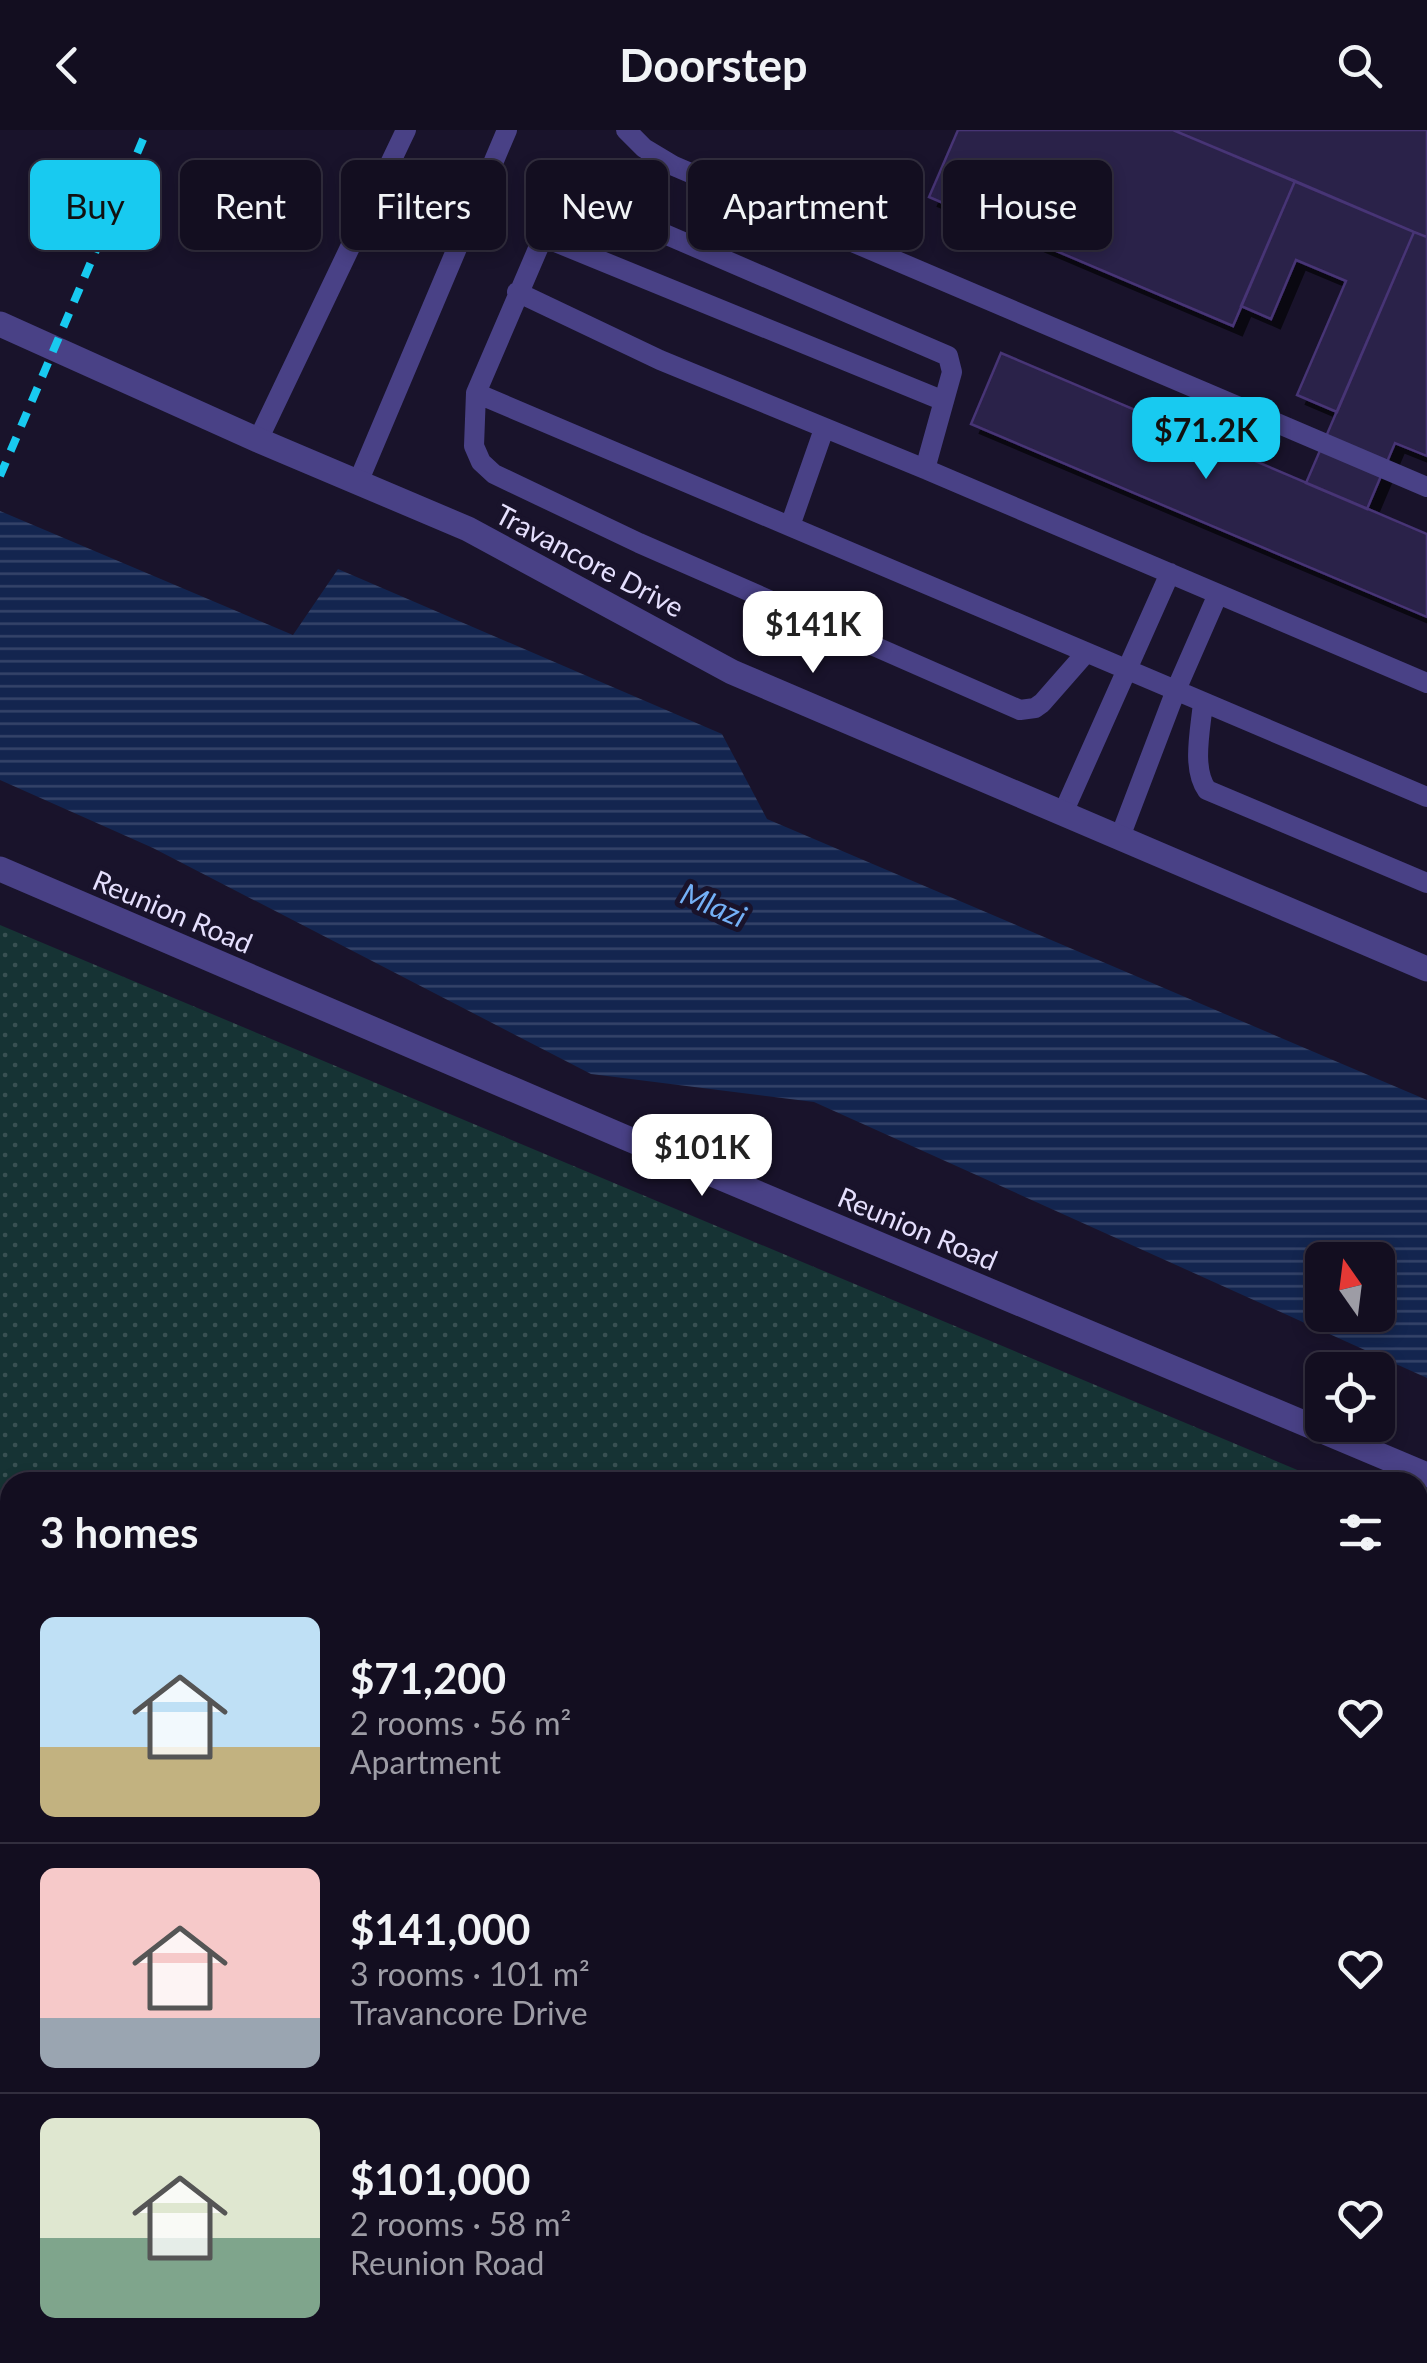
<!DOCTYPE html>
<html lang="en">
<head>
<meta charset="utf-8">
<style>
	body { margin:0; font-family:Lato,sans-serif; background:#201c2d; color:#f1f3f6; height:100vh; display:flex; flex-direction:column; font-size:38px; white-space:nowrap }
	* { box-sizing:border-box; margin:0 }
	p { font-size:32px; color:#9d9ca5 }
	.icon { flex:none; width:55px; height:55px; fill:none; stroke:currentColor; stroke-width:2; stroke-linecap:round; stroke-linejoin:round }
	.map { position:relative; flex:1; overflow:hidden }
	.sheet { position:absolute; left:0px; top:1342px; width:1428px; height:892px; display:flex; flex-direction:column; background:#130e20; border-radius:30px 30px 0 0; box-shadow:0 5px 15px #0003,0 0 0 2px #322e3e }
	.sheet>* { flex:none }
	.hud { position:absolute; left:30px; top:30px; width:1368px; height:90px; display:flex; gap:20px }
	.needle { width:65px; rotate:346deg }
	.buttons { position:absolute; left:1305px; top:1112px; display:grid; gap:20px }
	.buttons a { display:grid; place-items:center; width:90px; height:90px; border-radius:15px; background:#130e20; box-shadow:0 5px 15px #0003,0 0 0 2px #322e3e; font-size:50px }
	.price { position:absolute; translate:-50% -85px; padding:0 22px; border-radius:20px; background:#fff; color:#222; font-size:32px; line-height:65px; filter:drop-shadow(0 2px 5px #0008) }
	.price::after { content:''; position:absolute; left:50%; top:60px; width:30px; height:22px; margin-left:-15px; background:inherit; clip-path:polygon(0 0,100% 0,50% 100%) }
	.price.active { background:#18caf0; color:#111 }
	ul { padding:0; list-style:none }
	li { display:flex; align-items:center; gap:30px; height:250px; padding:0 40px }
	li+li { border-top:2px solid #322e3e }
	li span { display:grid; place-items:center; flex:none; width:280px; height:200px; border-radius:15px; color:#555 }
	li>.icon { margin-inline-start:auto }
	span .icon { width:120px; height:120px; fill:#fffc; stroke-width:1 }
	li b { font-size:42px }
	h2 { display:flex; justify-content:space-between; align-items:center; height:120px; padding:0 40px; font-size:42px }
	.chip { padding:0 35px; border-radius:15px; background:#130e20; box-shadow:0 5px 15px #0003,0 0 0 2px #322e3e; font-size:35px; line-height:90px }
	.chip.active { background:#18caf0; color:#111 }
	header { display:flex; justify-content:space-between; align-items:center; height:130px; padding:0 40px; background:#130e20; font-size:45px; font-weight:700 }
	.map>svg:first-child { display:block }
	.grass { fill:url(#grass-dots) }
	.forest { fill:url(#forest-firs) }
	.water { fill:url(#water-rules); fill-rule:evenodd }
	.building { fill:#2c204a; stroke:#463475; stroke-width:2.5; filter:url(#shadow) }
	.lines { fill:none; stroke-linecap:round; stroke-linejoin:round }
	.lane { stroke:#494186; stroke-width:20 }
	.street { stroke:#494186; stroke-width:25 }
	.rail { stroke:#18caf0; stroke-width:8; stroke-dasharray:15 12; stroke-linecap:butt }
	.labels { text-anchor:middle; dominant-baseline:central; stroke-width:10; stroke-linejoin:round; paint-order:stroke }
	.street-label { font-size:28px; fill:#e5dffd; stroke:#19132b }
	.water-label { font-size:30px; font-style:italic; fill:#74b0f6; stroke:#19132b }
</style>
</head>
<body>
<header><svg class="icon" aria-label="back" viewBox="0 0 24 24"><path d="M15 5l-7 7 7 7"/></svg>Doorstep<svg class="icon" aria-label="search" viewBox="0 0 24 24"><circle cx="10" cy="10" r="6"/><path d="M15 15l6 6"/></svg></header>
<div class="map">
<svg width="1427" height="2233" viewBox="0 0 1427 2233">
	<defs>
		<pattern id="grass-dots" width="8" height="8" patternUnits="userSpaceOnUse" patternTransform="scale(2.5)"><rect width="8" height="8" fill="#163334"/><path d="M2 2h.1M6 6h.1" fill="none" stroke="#385052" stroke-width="1.8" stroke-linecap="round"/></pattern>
		<pattern id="forest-firs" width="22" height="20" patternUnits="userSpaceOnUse" patternTransform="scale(2.5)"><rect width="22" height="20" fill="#163334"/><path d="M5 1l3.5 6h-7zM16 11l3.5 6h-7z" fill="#385052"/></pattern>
		<pattern id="water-rules" width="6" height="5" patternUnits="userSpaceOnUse" patternTransform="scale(2.5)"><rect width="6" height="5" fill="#13254f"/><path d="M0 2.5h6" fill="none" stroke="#354469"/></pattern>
		<filter id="shadow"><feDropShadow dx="9" dy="9" stdDeviation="0" flood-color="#0009"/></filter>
	</defs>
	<rect width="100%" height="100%" fill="#19132b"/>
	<path class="grass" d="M0 795 1326 1352H10V1772L0 1775Z
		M1418 1391 1427 1395V2233H749L739 2225H1418Z"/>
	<path class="forest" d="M10 1772V2225H739L749 2233H0V1775Z"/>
	<path class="water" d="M0 381 293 505 338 439 722 604 767 689 1427 970V1248L814 972 591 944 153 718 0 650ZM1322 1130H1378V1185H1322Z"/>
	<path class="building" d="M958 0H1173L1295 51 1233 196 929 67Z
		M1173 0H1427V107L1414 102Z
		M1295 51 1414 102 1337 282 1297 265 1346 151 1296 130 1271 189 1241 176Z
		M1414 102 1427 107V326L1395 313 1367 379 1306 353Z
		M1001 223 1427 404V487L971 294Z"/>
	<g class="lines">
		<path class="lane" d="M626 0 644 18 674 36 1427 357
			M543 107 944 271
			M517 162 660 230 925 339 1427 553
			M476 263 1427 667
			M258 310 406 0
			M925 339 952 242 948 226 588 71H569L543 107 476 263 474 316 481 332 494 344 639 413 1020 580 1035 578 1042 573 1085 524
			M359 350 507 0
			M790 396 824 299
			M1203 572C1201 598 1191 638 1207 660L1427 753
			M1063 683 1170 443
			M1120 707 1176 560 1218 464"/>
		<path class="street" d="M0 194 258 310 468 399 732 542 1427 839
			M0 739 624 1007 1427 1345"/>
		<path class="rail" d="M0 346 147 0
			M0 2070 10 2079
			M211 2225 228 2233"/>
	</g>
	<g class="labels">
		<g class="street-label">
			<text transform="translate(590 430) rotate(28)">Travancore Drive</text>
			<text transform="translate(173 781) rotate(23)">Reunion Road</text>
			<text transform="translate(918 1098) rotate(23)">Reunion Road</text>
		</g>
		<g class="water-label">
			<text transform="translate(714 774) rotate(23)">Mlazi</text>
		</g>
	</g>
</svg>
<div class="buttons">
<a><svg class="needle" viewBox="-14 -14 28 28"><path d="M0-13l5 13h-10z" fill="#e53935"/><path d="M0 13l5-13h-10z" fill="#9d9ca5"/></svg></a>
<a><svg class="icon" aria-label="locate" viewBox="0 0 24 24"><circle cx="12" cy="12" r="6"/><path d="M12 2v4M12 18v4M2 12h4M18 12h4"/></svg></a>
</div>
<b class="price active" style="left:1206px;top:352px">$71.2K</b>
<b class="price" style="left:813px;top:546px">$141K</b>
<b class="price" style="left:702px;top:1069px">$101K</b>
<div class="hud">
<a class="chip active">Buy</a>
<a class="chip">Rent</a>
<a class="chip">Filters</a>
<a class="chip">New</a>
<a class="chip">Apartment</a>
<a class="chip">House</a>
</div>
<section class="sheet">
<h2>3 homes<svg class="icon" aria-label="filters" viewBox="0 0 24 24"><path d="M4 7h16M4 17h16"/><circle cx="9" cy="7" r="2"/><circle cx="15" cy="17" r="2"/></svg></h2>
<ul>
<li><span style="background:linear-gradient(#bfe0f5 65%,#c2b280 0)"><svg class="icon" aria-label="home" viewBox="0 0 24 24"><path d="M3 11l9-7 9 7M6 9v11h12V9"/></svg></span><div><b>$71,200</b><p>2 rooms · 56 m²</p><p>Apartment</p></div><svg class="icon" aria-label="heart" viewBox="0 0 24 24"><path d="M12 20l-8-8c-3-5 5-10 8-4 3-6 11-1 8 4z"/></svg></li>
<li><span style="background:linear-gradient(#f6c9c9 75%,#9aa5b1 0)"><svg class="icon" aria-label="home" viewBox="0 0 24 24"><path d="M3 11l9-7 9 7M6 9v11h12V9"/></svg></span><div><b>$141,000</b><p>3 rooms · 101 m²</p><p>Travancore Drive</p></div><svg class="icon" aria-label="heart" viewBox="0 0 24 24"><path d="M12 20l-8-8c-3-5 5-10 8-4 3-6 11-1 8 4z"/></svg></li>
<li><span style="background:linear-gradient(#dfe7d0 60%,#7fa58c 0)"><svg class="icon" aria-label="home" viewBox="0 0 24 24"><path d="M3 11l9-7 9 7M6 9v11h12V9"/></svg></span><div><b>$101,000</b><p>2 rooms · 58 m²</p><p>Reunion Road</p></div><svg class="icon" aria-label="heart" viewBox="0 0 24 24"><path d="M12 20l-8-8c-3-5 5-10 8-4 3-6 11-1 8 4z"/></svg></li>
</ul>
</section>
</div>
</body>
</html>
